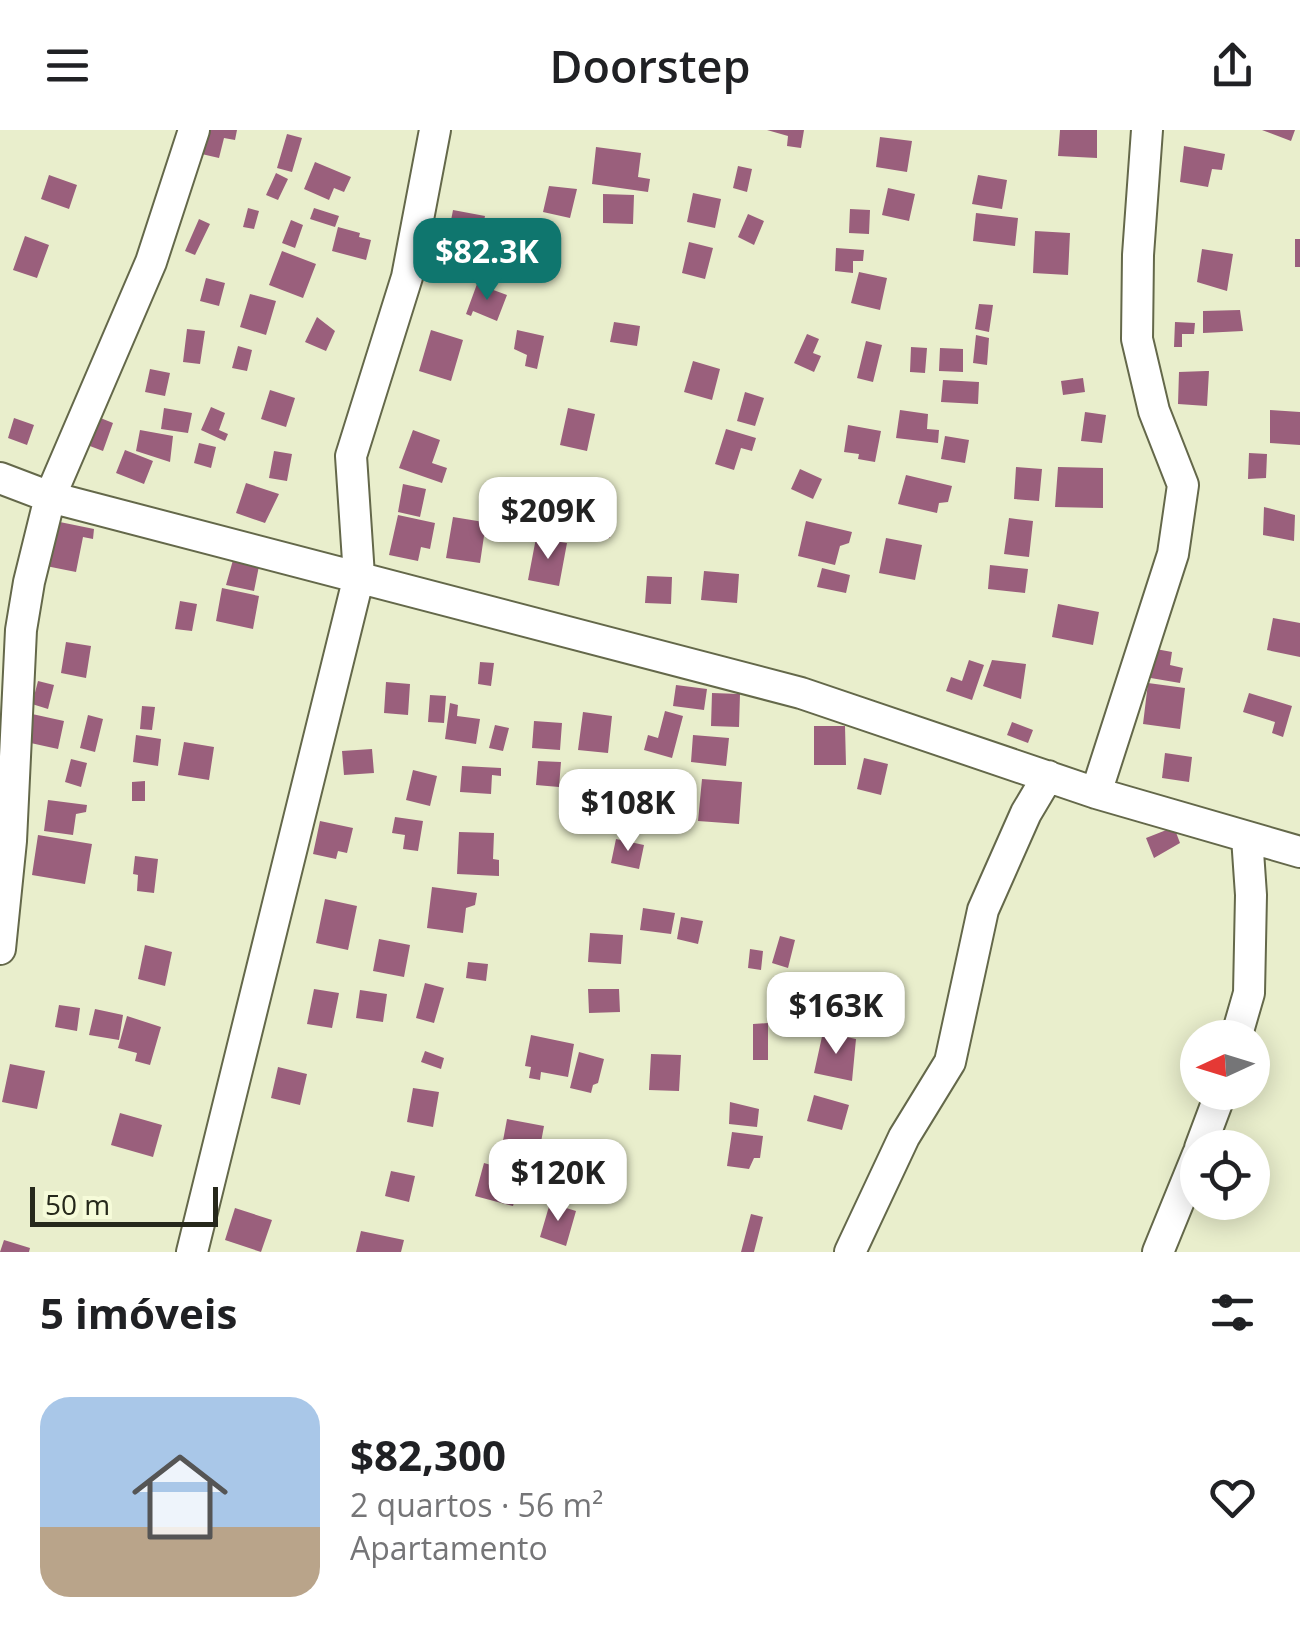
<!DOCTYPE html>
<html lang="pt">
<head>
<meta charset="utf-8">
<style>
	body { margin:0; font-family:"Open Sans",sans-serif; background:#f6f6f6; color:#202124; height:100vh; display:flex; flex-direction:column; font-size:38px; white-space:nowrap }
	* { box-sizing:border-box; margin:0 }
	p { font-size:32px; color:#757577 }
	.icon { flex:none; width:55px; height:55px; fill:none; stroke:currentColor; stroke-width:2; stroke-linecap:round; stroke-linejoin:round }
	.map { position:relative; height:1122px; overflow:hidden }
	.details { display:flex; flex-direction:column; background:#fff; flex:1 }
	.details>* { flex:none }
	.needle { width:65px; rotate:266deg }
	.tools { position:absolute; left:1180px; top:890px; display:grid; gap:20px }
	.tools a { display:grid; place-items:center; width:90px; height:90px; border-radius:50%; background:#fff; box-shadow:0 5px 25px #0003; font-size:50px }
	.scale { position:absolute; left:30px; bottom:25px; width:188px; box-sizing:border-box; padding-left:10px; border:5px solid #26281b; border-top:0; font-size:28px; line-height:35px; white-space:nowrap; color:#26281b; -webkit-text-stroke:8px #f6fbd9; paint-order:stroke }
	.price { position:absolute; translate:-50% -85px; padding:0 22px; border-radius:20px; background:#fff; color:#222; font-size:32px; line-height:65px; filter:drop-shadow(0 2px 5px #0008) }
	.price::after { content:''; position:absolute; left:50%; top:60px; width:30px; height:22px; margin-left:-15px; background:inherit; clip-path:polygon(0 0,100% 0,50% 100%) }
	.price.current { background:#0f766e; color:#fff }
	ul { padding:0; list-style:none }
	li { display:flex; align-items:center; gap:30px; height:250px; padding:0 40px }
	li span { display:grid; place-items:center; flex:none; width:280px; height:200px; border-radius:30px; color:#555 }
	li>.icon { margin-inline-start:auto }
	span .icon { width:120px; height:120px; fill:#fffc; stroke-width:1 }
	li b { font-size:42px }
	h2 { display:flex; justify-content:space-between; align-items:center; height:120px; padding:0 40px; font-size:42px }
	header { display:flex; justify-content:space-between; align-items:center; height:130px; padding:0 40px; background:#fff; font-size:45px; font-weight:600 }
	.map>svg:first-child { display:block }
	.building { fill:#9a5f7c }
	.lines { fill:none; stroke-linecap:round; stroke-linejoin:round }
	.street-casing { stroke:#64684a; stroke-width:34 }
	.street { stroke:#fff; stroke-width:30 }
</style>
</head>
<body>
<header><svg class="icon" aria-label="menu" viewBox="0 0 24 24"><path d="M4 6h16M4 12h16M4 18h16"/></svg>Doorstep<svg class="icon" aria-label="share" viewBox="0 0 24 24"><path d="M12 15V3M7 8l5-5 5 5M5 13v7h14v-7"/></svg></header>
<div class="map">
<svg width="1300" height="1122" viewBox="0 0 1300 1122">
	<rect width="100%" height="100%" fill="#e9eecc"/>
	<path class="building" d="M198 0H237L235 10 224 8 219 28 193 22Z
		M767 0H804L801 18 787 16 788 6Z
		M1060 0H1097V28L1058 26Z
		M1262 0H1295L1291 11Z
		M287 4 302 8 292 42 277 38Z
		M880 7 912 11 907 42 876 37Z
		M1184 16 1225 24 1222 40 1212 39 1208 57 1180 52Z
		M596 17 641 23 638 47 650 49 648 62 592 54Z
		M315 32 351 47 344 62 334 58 329 70 304 59Z
		M738 36 752 39 747 62 733 58Z
		M276 43 288 49 278 70 266 65Z
		M49 45 77 55 69 79 41 69Z
		M978 45 1007 50 1002 79 972 74Z
		M549 56 577 59 570 88 543 82Z
		M888 58 915 64 909 91 882 85Z
		M693 63 721 69 715 98 687 92Z
		M603 64 634 65 633 94 603 93Z
		M248 78 259 81 254 99 243 97Z
		M314 78 339 86 335 97 310 89Z
		M850 79 870 80 869 104 849 103Z
		M453 80 485 86 480 112 448 106Z
		M976 83 1018 88 1015 116 973 111Z
		M748 84 764 91 754 115 738 107Z
		M199 89 210 94 195 125 185 121Z
		M291 90 303 95 295 118 282 113Z
		M338 97 360 103 359 107 371 110 366 130 332 121Z
		M499 97 513 100 506 147 491 144Z
		M1035 101 1070 103 1068 145 1033 143Z
		M25 106 49 115 37 148 13 140Z
		M1295 109H1300V137H1295Z
		M689 112 713 118 705 149 682 143Z
		M836 118 864 120 863 131H853V143L835 141Z
		M1202 119 1233 124 1227 161 1197 152Z
		M282 121 316 134 303 168 269 155Z
		M859 142 887 148 880 180 851 173Z
		M206 148 225 153 219 176 200 171Z
		M477 154 507 165 497 191 473 181 471 186 466 184Z
		M250 164 276 171 266 205 240 197Z
		M979 174 993 175 989 202 975 199Z
		M1203 181 1240 180 1243 201 1203 203Z
		M317 187 335 201 326 221 305 212Z
		M614 192 640 196 637 216 610 212Z
		M1175 192 1195 193 1194 204H1182V217H1174Z
		M187 199 205 201 200 234 183 232Z
		M431 200 463 210 451 251 419 241Z
		M517 200 544 206 537 239 525 236 527 225 514 219Z
		M807 204 819 209 813 223 821 226 814 242 794 233Z
		M976 205 989 208 987 235 973 233Z
		M866 211 882 215 873 252 857 248Z
		M238 216 252 220 247 241 232 238Z
		M911 217 927 218 925 243 910 242Z
		M940 218 963 219V242L939 241Z
		M693 231 720 239 712 270 684 262Z
		M150 239 170 243 165 266 145 262Z
		M1206 241H1209L1207 276 1178 274 1179 242Z
		M1083 248 1085 262 1063 265 1061 251Z
		M943 250 979 252 978 274 941 272Z
		M270 260 295 268 286 297 261 289Z
		M745 262 764 268 755 296 737 291Z
		M211 277 225 283 219 300 228 304 225 311 201 300Z
		M164 278 192 283 188 303 161 299Z
		M568 278 595 284 587 321 560 315Z
		M900 280 928 284 927 299 939 300 938 313 896 308Z
		M1270 280 1300 282V315L1270 313Z
		M1085 282 1106 285 1102 313 1081 311Z
		M93 285 113 293 103 321 82 313Z
		M14 288 34 295 27 315 8 308Z
		M848 295 881 301 875 332 858 329 859 324 844 322Z
		M726 299 756 308 752 321 741 318 734 340 715 334Z
		M140 300 173 306 170 332 136 321Z
		M413 300 440 310 432 333 447 338 442 353 399 338Z
		M945 306 969 310 965 333 941 329Z
		M199 313 216 317 211 338 194 333Z
		M125 320 153 331 144 354 116 343Z
		M274 321 292 324 287 351 269 348Z
		M1249 323 1267 324 1266 348 1248 349Z
		M1016 337 1042 339 1039 371 1014 369Z
		M1058 337 1103 338V378L1055 377Z
		M800 339 822 349 813 369 791 359Z
		M906 345 952 356 948 372 939 373 937 383 898 374Z
		M246 353 279 364 265 393 236 383Z
		M403 354 426 359 420 387 398 382Z
		M583 373 614 377 610 408 588 405 589 395 580 393Z
		M1264 377 1295 385 1294 411 1263 405Z
		M398 385 435 393 430 419 421 417 418 431 389 425Z
		M453 387 502 395 500 408 484 406 480 433 446 428Z
		M1009 388 1033 391 1029 427 1004 424Z
		M50 390 94 399 93 409 83 407 76 442 41 435Z
		M806 391 852 402 849 413 840 416 835 435 798 426Z
		M536 408 567 413 559 456 528 450Z
		M886 408 922 415 915 450 879 443Z
		M233 430 259 436 254 461 226 455Z
		M990 435 1028 439 1025 463 988 459Z
		M822 438 850 445 846 463 817 457Z
		M704 441 739 444 737 473 701 470Z
		M647 446 672 447 671 474 645 473Z
		M222 458 259 466 253 499 216 491Z
		M180 471 197 474 192 501 175 499Z
		M1058 474 1099 482 1093 515 1052 507Z
		M1273 488 1300 493V527L1267 520Z
		M66 512 91 516 86 548 61 543Z
		M1145 517 1172 522 1170 535 1183 538 1180 553 1139 546Z
		M969 530 984 535 972 570 946 561 951 547 962 551Z
		M992 530 1026 534 1021 569 983 556Z
		M480 532 494 533 491 556 478 554Z
		M38 551 54 555 48 579 32 574Z
		M386 552 410 554 408 585 384 583Z
		M1148 553 1185 558 1180 599 1143 594Z
		M676 555 707 559 704 580 673 576Z
		M712 563 740 564 739 597 711 596Z
		M1249 563 1292 576 1283 607 1272 603 1275 592 1243 582Z
		M430 565 446 566 444 593 428 592Z
		M450 573 458 575 457 586 480 589 476 614 445 609Z
		M142 576 155 577 152 600 140 599Z
		M665 581 683 586 672 628 644 620 648 605 658 608Z
		M23 582 64 591 58 619 17 610Z
		M583 582 612 586 608 623 578 620Z
		M88 585 103 589 95 622 80 618Z
		M534 591 562 593 560 620 532 618Z
		M1012 592 1033 600 1028 613 1007 605Z
		M495 595 509 598 503 621 489 618Z
		M814 596H845L846 635H814Z
		M136 605 161 609 158 636 133 632Z
		M693 605 729 608 726 636 691 632Z
		M184 612 214 617 209 650 178 645Z
		M372 619 374 643 344 645 342 621Z
		M1165 623 1192 627 1189 652 1162 648Z
		M864 628 888 634 881 665 857 659Z
		M71 629 87 633 81 657 65 652Z
		M538 631 561 632 559 657 536 655Z
		M462 636 501 638V646L492 645 491 664 460 662Z
		M413 640 437 646 430 676 406 670Z
		M624 645 652 647 650 679 621 677Z
		M702 649 742 652 739 694 698 691Z
		M145 651V671H132V652Z
		M48 670 87 675 86 682 76 684 73 705 44 701Z
		M395 687 423 691 418 721 403 719 405 705 392 703Z
		M320 691 353 698 347 723 338 721 336 729 313 724Z
		M1174 697 1180 713 1154 728 1146 708Z
		M459 702 494 703 493 729 499 730V746L457 744Z
		M38 705 92 714 85 754 32 745Z
		M616 709 644 715 639 739 611 733Z
		M135 726 158 729 154 763 137 761 138 745 133 744Z
		M432 757 477 763 475 775 466 778 463 803 427 798Z
		M325 769 357 776 348 820 316 813Z
		M643 778 675 783 671 804 640 800Z
		M681 787 703 791 698 814 677 809Z
		M590 803 623 805 621 834 588 832Z
		M780 806 795 810 788 838 772 833Z
		M379 809 410 815 404 847 373 841Z
		M145 815 172 822 165 856 138 849Z
		M750 819 763 821 761 840 748 838Z
		M468 832 488 834 486 851 466 848Z
		M425 853 444 858 434 893 416 888Z
		M314 859 339 863 332 898 307 894Z
		M588 859H619L620 882 589 883Z
		M360 860 387 864 383 892 356 888Z
		M844 862 872 867 867 898 839 893Z
		M59 875 80 878 77 901 55 897Z
		M95 879 123 885 119 910 89 905Z
		M127 886 161 897 150 935 135 931 137 923 118 918Z
		M768 893V930H753V894Z
		M823 902 856 909 852 951 814 943Z
		M531 905 574 914 568 947 541 942 540 950 529 948 531 937 525 936Z
		M425 921 444 928 441 939 421 932Z
		M579 922 604 929 598 953 593 955 591 963 570 958Z
		M651 924 681 925 679 961 649 960Z
		M10 934 45 941 37 979 2 972Z
		M278 937 307 944 300 975 271 968Z
		M413 958 439 962 433 997 407 992Z
		M814 965 849 975 842 1000 807 991Z
		M730 972 759 979 757 997 729 994Z
		M120 983 162 995 153 1027 111 1015Z
		M507 989 544 996 539 1023 502 1016Z
		M732 1002 763 1006 760 1028H754L749 1039 727 1036Z
		M564 1014 583 1020 577 1040 558 1035Z
		M484 1033 522 1044 513 1076 475 1066Z
		M391 1041 415 1046 409 1072 385 1066Z
		M550 1073 576 1081 566 1116 540 1107Z
		M235 1078 272 1090 261 1122 225 1110Z
		M751 1084 763 1087 754 1122H741Z
		M361 1101 404 1110 401 1122H356Z
		M4 1110 30 1118 29 1122H0Z"/>
	<g class="lines">
		<defs>
			<path id="street" d="M0 348 50 367 801 563 1096 663 1300 722
				M1096 663 1173 424 1183 355 1154 281 1137 209 1138 125 1147 0
				M0 819 11 711 21 500 29 452 50 367 151 132 194 0
				M1236 908 1249 863 1251 765 1247 707
				M1200 1018 1221 962
				M192 1122 359 446 351 326 407 147 435 0
				M850 1122 904 1007 950 932 983 780 1026 683 1048 646
				M1158 1122 1198 1024"/>
		</defs>
		<use href="#street" class="street-casing"/>
		<use href="#street" class="street"/>
	</g>
</svg>
<div class="tools">
<a><svg class="needle" viewBox="-14 -14 28 28"><path d="M0-13l5 13h-10z" fill="#e53935"/><path d="M0 13l5-13h-10z" fill="#757577"/></svg></a>
<a><svg class="icon" aria-label="locate" viewBox="0 0 24 24"><circle cx="12" cy="12" r="6"/><path d="M12 2v4M12 18v4M2 12h4M18 12h4"/></svg></a>
</div>
<div class="scale">50 m</div>
<b class="price current" style="left:487px;top:173px">$82.3K</b>
<b class="price" style="left:548px;top:432px">$209K</b>
<b class="price" style="left:628px;top:724px">$108K</b>
<b class="price" style="left:836px;top:927px">$163K</b>
<b class="price" style="left:558px;top:1094px">$120K</b>
</div>
<section class="details">
<h2>5 imóveis<svg class="icon" aria-label="filters" viewBox="0 0 24 24"><path d="M4 7h16M4 17h16"/><circle cx="9" cy="7" r="2"/><circle cx="15" cy="17" r="2"/></svg></h2>
<ul>
<li><span style="background:linear-gradient(#a9c7e8 65%,#b9a48a 0)"><svg class="icon" aria-label="home" viewBox="0 0 24 24"><path d="M3 11l9-7 9 7M6 9v11h12V9"/></svg></span><div><b>$82,300</b><p>2 quartos · 56 m²</p><p>Apartamento</p></div><svg class="icon" aria-label="heart" viewBox="0 0 24 24"><path d="M12 20l-8-8c-3-5 5-10 8-4 3-6 11-1 8 4z"/></svg></li>
</ul>
</section>
</body>
</html>
